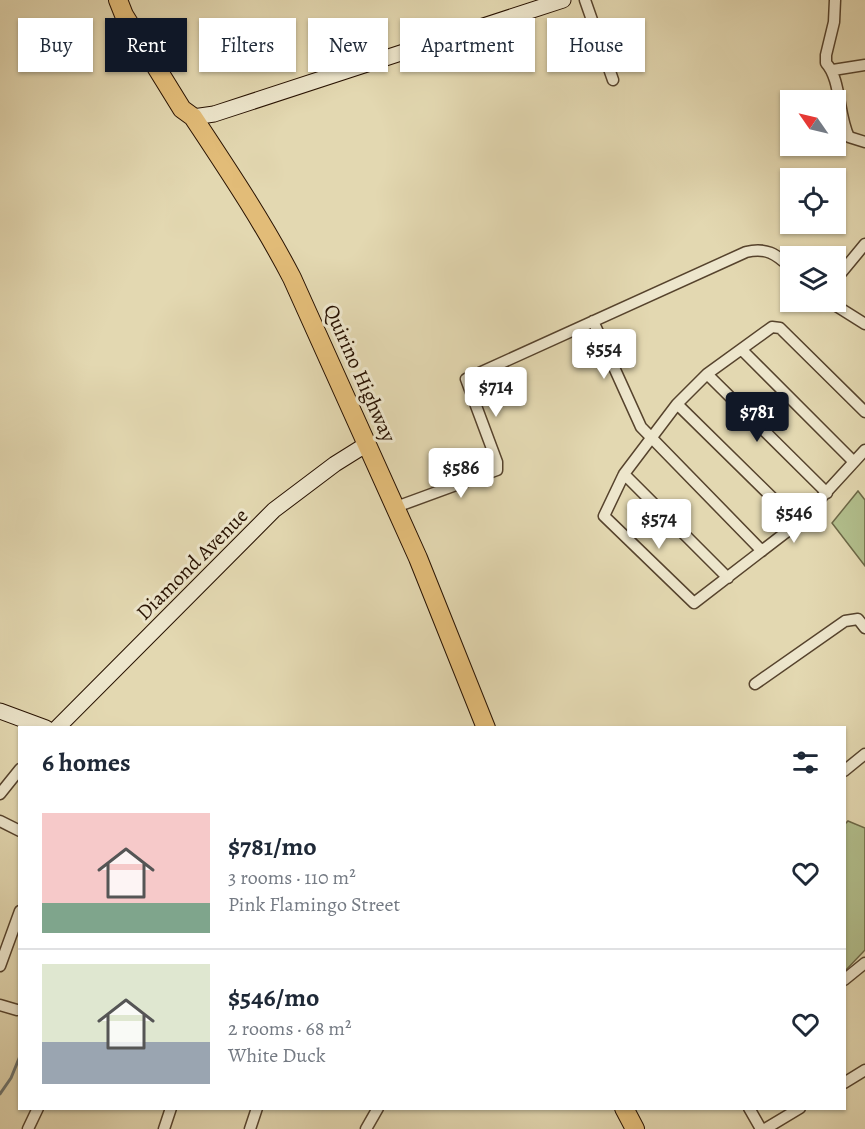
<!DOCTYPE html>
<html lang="en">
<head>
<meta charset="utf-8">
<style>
	body { margin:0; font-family:Alegreya,serif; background:#f2f2f3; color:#1f2937; height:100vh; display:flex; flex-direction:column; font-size:22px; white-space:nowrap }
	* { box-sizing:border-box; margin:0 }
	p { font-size:20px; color:#747a83 }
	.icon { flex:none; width:33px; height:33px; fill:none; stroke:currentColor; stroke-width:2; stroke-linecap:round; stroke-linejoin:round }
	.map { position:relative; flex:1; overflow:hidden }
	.panel { position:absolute; left:18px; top:726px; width:828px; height:384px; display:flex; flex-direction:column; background:#fff; border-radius:0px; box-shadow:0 2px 4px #0004 }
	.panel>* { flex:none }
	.guide { position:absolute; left:18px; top:18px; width:830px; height:54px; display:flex; gap:12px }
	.needle { width:39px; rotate:304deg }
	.buttons { position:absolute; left:780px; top:90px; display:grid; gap:12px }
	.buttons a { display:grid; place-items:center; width:66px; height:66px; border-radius:0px; background:#fff; box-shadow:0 2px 4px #0004; font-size:30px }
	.price { position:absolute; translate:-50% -51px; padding:0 14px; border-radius:6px; background:#fff; color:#222; font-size:20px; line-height:39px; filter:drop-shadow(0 2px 3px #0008) }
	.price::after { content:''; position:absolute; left:50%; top:36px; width:18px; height:14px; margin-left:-9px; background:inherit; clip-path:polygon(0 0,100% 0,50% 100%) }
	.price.current { background:#111827; color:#fff }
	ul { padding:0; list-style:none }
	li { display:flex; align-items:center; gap:18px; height:150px; padding:0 24px }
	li+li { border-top:2px solid #e0e1e3 }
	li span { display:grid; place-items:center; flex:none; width:168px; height:120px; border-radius:0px; color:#555 }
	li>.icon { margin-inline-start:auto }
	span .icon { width:72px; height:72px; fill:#fffc; stroke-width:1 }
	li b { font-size:26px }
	h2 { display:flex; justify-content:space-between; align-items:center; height:72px; padding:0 24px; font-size:26px }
	.pill { padding:0 21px; border-radius:0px; background:#fff; box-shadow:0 2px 4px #0004; font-size:21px; line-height:54px }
	.pill.current { background:#111827; color:#fff }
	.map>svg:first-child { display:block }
	.green { fill:#b2bf8d; stroke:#6c6847; stroke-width:1.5 }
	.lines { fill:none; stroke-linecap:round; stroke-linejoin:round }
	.stream { stroke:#6d746f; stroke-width:3 }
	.street-casing { stroke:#56432d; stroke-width:13 }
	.secondary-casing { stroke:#271101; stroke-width:17 }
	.primary-casing { stroke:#271101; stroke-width:20 }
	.street { stroke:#ede6cc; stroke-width:10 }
	.secondary { stroke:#ede6cc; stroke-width:15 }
	.primary { stroke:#e2bc78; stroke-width:18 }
	.labels { text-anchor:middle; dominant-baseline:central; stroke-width:6; stroke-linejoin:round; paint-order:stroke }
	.street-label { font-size:21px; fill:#271101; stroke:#ede6cc }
</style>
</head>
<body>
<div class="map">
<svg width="865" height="1129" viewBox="0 0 865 1129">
	<rect width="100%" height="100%" fill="#e3d8b1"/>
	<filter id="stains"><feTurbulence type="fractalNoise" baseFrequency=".00333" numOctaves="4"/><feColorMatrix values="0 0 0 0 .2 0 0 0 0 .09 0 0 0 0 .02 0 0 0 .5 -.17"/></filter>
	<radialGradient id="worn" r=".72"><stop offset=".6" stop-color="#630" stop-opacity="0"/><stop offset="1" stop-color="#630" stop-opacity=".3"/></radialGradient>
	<path class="green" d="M858 491 865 500V566L832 523Z
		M848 821 865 828V950L845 971 844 825Z"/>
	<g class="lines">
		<path class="stream" d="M0 1094 11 1078 20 1056"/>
		<defs>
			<path id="street" d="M585 0 613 80
				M835 0 834 22 826 55V63C841 79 838 115 849 137L865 142
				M833 70 865 65
				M836 279 865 244
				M830 302 865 324
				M593 321 641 427 762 551
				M742 350 854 462
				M707 374 827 493
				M677 404 798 523
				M865 412 780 328 772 327 707 374 677 404 624 474 604 516 694 603 798 523 865 450
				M624 474 728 578
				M396 507 497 470V462L466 379 746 252C766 247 776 254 790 267
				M755 684 845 621 858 619 865 628
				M844 771 865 754
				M0 794 20 769
				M0 821 20 831
				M0 966 20 911
				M844 980 865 963
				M0 1005 17 1010
				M844 1083 865 1070
				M749 1108 761 1129
				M28 1129 38 1108
				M164 1129 171 1108
				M250 1129 257 1108
				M366 1129 378 1108
				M765 1129 800 1108"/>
			<path id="secondary" d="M193 117 214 114 563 0
				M0 711 46 728
				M57 728 274 510 335 464 367 444"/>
			<path id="primary" d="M118 0 124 15 182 109 193 117C228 170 263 222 292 278L418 558 486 728
				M624 1108 635 1129"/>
		</defs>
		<use href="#street" class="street-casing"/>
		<use href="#secondary" class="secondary-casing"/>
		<use href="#primary" class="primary-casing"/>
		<use href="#street" class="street"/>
		<use href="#secondary" class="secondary"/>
		<use href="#primary" class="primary"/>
	</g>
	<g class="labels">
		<g class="street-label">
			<text transform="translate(360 373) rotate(66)">Quirino Highway</text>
			<text transform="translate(192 564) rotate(-45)">Diamond Avenue</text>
		</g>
	</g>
	<rect width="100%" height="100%" filter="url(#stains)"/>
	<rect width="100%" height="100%" fill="url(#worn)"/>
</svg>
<div class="buttons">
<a><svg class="needle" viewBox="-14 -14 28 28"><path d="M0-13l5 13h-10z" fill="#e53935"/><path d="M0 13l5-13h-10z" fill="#747a83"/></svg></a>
<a><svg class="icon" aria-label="locate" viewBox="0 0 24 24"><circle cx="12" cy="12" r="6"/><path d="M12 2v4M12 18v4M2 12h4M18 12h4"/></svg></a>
<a><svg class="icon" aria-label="layers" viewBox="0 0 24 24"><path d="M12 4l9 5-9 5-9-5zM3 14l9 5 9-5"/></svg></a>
</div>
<b class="price" style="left:604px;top:380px">$554</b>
<b class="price" style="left:496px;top:418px">$714</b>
<b class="price current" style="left:757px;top:443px">$781</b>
<b class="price" style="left:461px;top:499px">$586</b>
<b class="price" style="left:794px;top:544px">$546</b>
<b class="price" style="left:659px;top:550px">$574</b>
<div class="guide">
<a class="pill">Buy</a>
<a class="pill current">Rent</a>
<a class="pill">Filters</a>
<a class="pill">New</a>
<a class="pill">Apartment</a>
<a class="pill">House</a>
</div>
<section class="panel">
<h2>6 homes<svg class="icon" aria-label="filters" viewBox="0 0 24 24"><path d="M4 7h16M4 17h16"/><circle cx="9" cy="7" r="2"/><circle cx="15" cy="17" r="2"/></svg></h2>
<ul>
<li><span style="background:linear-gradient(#f6c9c9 75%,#7fa58c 0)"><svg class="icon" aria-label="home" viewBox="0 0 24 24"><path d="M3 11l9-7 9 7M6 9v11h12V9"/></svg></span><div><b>$781/mo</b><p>3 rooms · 110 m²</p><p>Pink Flamingo Street</p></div><svg class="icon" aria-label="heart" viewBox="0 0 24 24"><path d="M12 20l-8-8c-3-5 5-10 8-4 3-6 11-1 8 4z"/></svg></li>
<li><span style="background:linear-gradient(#dfe7d0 65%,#9aa5b1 0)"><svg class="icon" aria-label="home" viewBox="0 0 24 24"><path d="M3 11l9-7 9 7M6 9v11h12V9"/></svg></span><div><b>$546/mo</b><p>2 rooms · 68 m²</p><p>White Duck</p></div><svg class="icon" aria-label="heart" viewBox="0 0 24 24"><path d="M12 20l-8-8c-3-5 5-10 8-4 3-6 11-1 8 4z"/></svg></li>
</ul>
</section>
</div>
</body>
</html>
